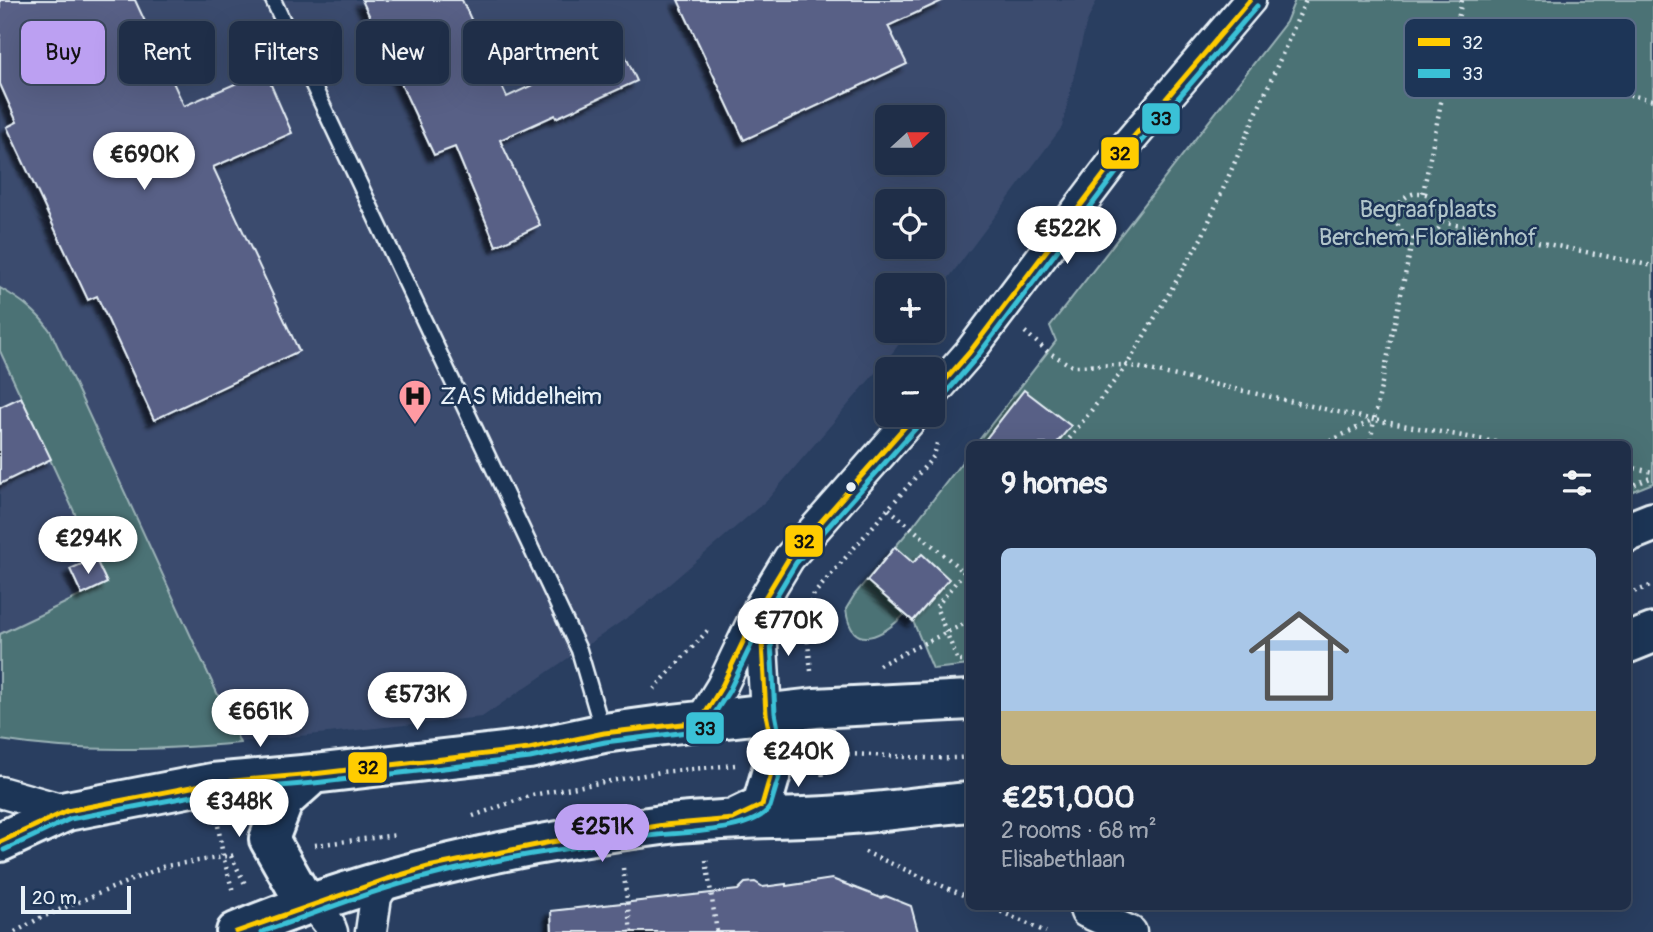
<!DOCTYPE html>
<html lang="en">
<head>
<meta charset="utf-8">
<style>
	body { margin:0; font-family:Pangolin,sans-serif; background:#2c3a52; color:#f1f3f6; height:100vh; display:flex; flex-direction:column; font-size:26px; white-space:nowrap }
	* { box-sizing:border-box; margin:0 }
	p { font-size:23px; color:#a1a8b4 }
	.icon { flex:none; width:38px; height:38px; fill:none; stroke:currentColor; stroke-width:2; stroke-linecap:round; stroke-linejoin:round }
	.map { position:relative; flex:1; overflow:hidden }
	.drawer { position:absolute; left:966px; top:441px; width:665px; height:469px; display:flex; flex-direction:column; background:#1f2e48; border-radius:10px; box-shadow:0 7px 28px #0002,0 0 0 2px #3c4a60 }
	.drawer>* { flex:none }
	.hud { position:absolute; left:21px; top:21px; width:665px; height:63px; display:flex; gap:14px }
	.needle { width:46px; rotate:69deg }
	.fabs { position:absolute; left:875px; top:105px; display:grid; gap:14px }
	.fabs a { display:grid; place-items:center; width:70px; height:70px; border-radius:10px; background:#1f2e48; box-shadow:0 7px 28px #0002,0 0 0 2px #3c4a60; font-size:35px }
	.scale { position:absolute; left:21px; bottom:18px; width:110px; box-sizing:border-box; padding-left:7px; border:4px solid #e8f1f8; border-top:0; font-size:19px; line-height:24px; white-space:nowrap; color:#e8f1f8; -webkit-text-stroke:5px #1d3557; paint-order:stroke }
	.price { position:absolute; translate:-50% -60px; padding:0 16px; border-radius:24px; background:#fff; color:#222; font-size:23px; line-height:46px; filter:drop-shadow(0 2px 4px #0008) }
	.price::after { content:''; position:absolute; left:50%; top:42px; width:21px; height:16px; margin-left:-10px; background:inherit; clip-path:polygon(0 0,100% 0,50% 100%) }
	.price.active { background:#bca0f2; color:#111 }
	ul { padding:0; list-style:none }
	li { display:grid; align-content:center; gap:14px; height:371px; padding:0 35px }
	li+li { border-top:2px solid #3c4a60 }
	li span { display:grid; place-items:center; height:217px; border-radius:10px; color:#555 }
	li>.icon { margin-inline-start:auto }
	span .icon { width:126px; height:126px; fill:#fffc; stroke-width:1 }
	li b { font-size:30px }
	h2 { display:flex; justify-content:space-between; align-items:center; height:84px; padding:0 35px; font-size:30px }
	.chip { padding:0 24px; border-radius:10px; background:#1f2e48; box-shadow:0 7px 28px #0002,0 0 0 2px #3c4a60; font-size:24px; line-height:63px }
	.chip.active { background:#bca0f2; color:#111 }
	.map>svg:first-child { display:block }
	.built { fill:#3b4b6e; fill-rule:evenodd }
	.green { fill:#4c7275; stroke:#9ab2b6; stroke-width:2 }
	.building { fill:#586086; stroke:#e8f1f8; stroke-width:2; filter:url(#shadow) }
	.lines { fill:none; stroke-linecap:round; stroke-linejoin:round }
	.lane-casing { stroke:#e8f1f8; stroke-width:19 }
	.street-casing { stroke:#e8f1f8; stroke-width:35 }
	.secondary-casing { stroke:#e8f1f8; stroke-width:44 }
	.path { stroke:#e8f1f8; stroke-width:4.5; stroke-dasharray:2 5; stroke-linecap:butt }
	.lane { stroke:#1d3557; stroke-width:14 }
	.street { stroke:#1d3557; stroke-width:30 }
	.secondary { stroke:#1d3557; stroke-width:38 }
	.bus-1-casing { stroke:#1d3557; stroke-width:10 }
	.bus-2-casing { stroke:#1d3557; stroke-width:10 }
	.bus-1 { stroke:#fc0; stroke-width:5 }
	.bus-2 { stroke:#3ac1d6; stroke-width:5 }
	.bus-dot { fill:#e8f1f8; stroke:#1d3557; stroke-width:2.5 }
	.labels { text-anchor:middle; dominant-baseline:central; stroke-width:5; stroke-linejoin:round; paint-order:stroke }
	.park-label { font-size:24px; fill:#b1c5ca; stroke:#1d3557 }
	.poi-label { font-size:24px; fill:#e8f1f8; stroke:#1d3557; text-anchor:start }
	.key { fill:#1d3557; stroke:#5a6d87; stroke-width:2 }
	.key-label { font-size:19px; fill:#e8f1f8 }
	.line-badge { stroke:#1d3557; stroke-width:2.5 }
	.pale-badge-label { font-size:19px; text-anchor:middle; font-weight:bold; fill:#111 }
</style>
</head>
<body>
<div class="map">
<svg width="1653" height="932" viewBox="0 0 1653 932">
	<defs>
		<filter id="shadow"><feDropShadow dx="-6" dy="6" stdDeviation="2" flood-color="#0009"/></filter>
	</defs>
	<rect width="100%" height="100%" fill="#293e60"/>
	<filter id="ink" filterUnits="userSpaceOnUse"><feTurbulence type="fractalNoise" baseFrequency=".0143" numOctaves="2"/><feDisplacementMap in="SourceGraphic" scale="14" xChannelSelector="R" yChannelSelector="G"/><feConvolveMatrix kernelMatrix="1 2 1 2 8 2 1 2 1" color-interpolation-filters="sRGB"/></filter>
	<g filter="url(#ink)">
		<path class="built" d="M0 0H1097L1086 24 1062 127 933 299V285H887V331H909L893 352 767 500 644 606 482 717 163 750 46 747 0 740ZM887 117H933V163H887ZM887 201H933V247H887Z"/>
		<path class="green" d="M1295 0H1653V483L1628 493V444H976L1056 341 1050 326 1286 22Z
			M0 288C21 300 37 311 51 332L240 743C160 750 80 753 0 740V634L107 583 0 351Z
			M969 453V665L933 669 913 621 905 614C885 634 851 656 846 609L855 594 912 527Z"/>
		<path class="building" d="M0 0H135L184 106 265 71 292 133 213 167 299 351 154 420 97 296 88 300 7 127 17 122 0 84Z
			M362 0H462L507 97 620 44 637 81 556 118 555 115 500 140 540 225 496 246 455 147 434 155Z
			M678 0H944L888 26 907 64 744 140Z
			M1024 390 1071 426 1056 444H982Z
			M21 397 51 459 0 484V407Z
			M895 547 913 563 922 554 949 579 913 621 867 581Z
			M95 558 107 583 82 595 70 569Z
			M832 879 881 898 886 896 911 906 918 932H552L551 911 738 890 745 883 755 882 763 887 786 884V886Z"/>
		<g class="lines">
			<defs>
				<path id="lane" d="M273 0 579 650 603 732"/>
				<path id="street" d="M933 394 969 353 1124 148 1250 0
					M760 610 766 714
					M700 722 722 686 760 606 789 558 915 415
					M0 792 67 811
					M313 904 329 924 332 932
					M1084 906 1086 912 1131 932
					M371 932 376 897 387 879"/>
				<path id="secondary" d="M1628 532 1653 522
					M1628 643 1653 633
					M313 774 284 800 269 839 299 892 313 904
					M733 819 762 805 775 760 766 714
					M0 842 67 811 212 783 313 774 529 749 604 733 655 726 815 708 970 700
					M236 932C372 875 517 844 662 825 717 818 772 819 827 816 874 813 922 806 970 802"/>
			</defs>
			<use href="#lane" class="lane-casing"/>
			<use href="#street" class="street-casing"/>
			<use href="#secondary" class="secondary-casing"/>
			<path class="path" d="M1450 57 1462 0
				M1396 216a23 23 0 1 1 46 0a23 23 0 1 1-46 0Z
				M1423 193 1450 57 1653 100
				M1442 222 1653 266
				M1413 238 1374 420 1507 444
				M1025 332 1048 352 1072 366 1127 365 1374 420 1370 444
				M1065 444 1127 365 1202 237 1306 0
				M1324 444 1373 420
				M1628 467 1653 472
				M1628 487 1653 477
				M889 509 964 572 970 565
				M1628 594 1653 585
				M962 661H958L936 607 964 572
				M879 665 970 621
				M811 671 805 616 814 594 934 456 937 443
				M654 689 710 628
				M820 746 823 779
				M813 756C866 750 918 762 970 757
				M473 816 532 795 661 772 735 765
				M217 819 223 856 233 892
				M315 845 397 835
				M865 852 970 898
				M231 856 246 886
				M706 860 717 932
				M623 868 631 932
				M988 906 1046 932
				M15 932 40 918 165 866 237 855"/>
			<use href="#lane" class="lane"/>
			<use href="#street" class="street"/>
			<use href="#secondary" class="secondary"/>
			<defs>
				<path id="bus-1" d="M933 394 969 353 1124 148 1250 0
					M0 842 67 811 212 783 313 774 529 749 604 733 700 722 722 686 760 606 789 558 915 415
					M236 932 387 879 428 867 551 842 664 825 733 819 762 805 775 760 766 714 760 607"/>
				<path id="bus-2" d="M940 400 976 358 1131 153 1257 6
					M4 850 70 819 213 792 314 783 530 758 605 742 704 730 729 691 768 610 796 563 922 421
					M262 932C317 913 372 890 429 876 501 857 576 847 649 836 679 832 753 833 770 807L784 760 775 713 769 607"/>
			</defs>
			<use href="#bus-1" class="bus-1-casing"/>
			<use href="#bus-2" class="bus-2-casing"/>
			<use href="#bus-1" class="bus-1"/>
			<use href="#bus-2" class="bus-2"/>
		</g>
	</g>
	<defs>
		<symbol id="hospital-pin" viewBox="-11 -11 22 30"><path d="M0 17L-7.5 6A9.5 9.5 0 1 1 7.5 6Z" fill="#ff9aa2" stroke="#1d3557"/><path d="M-5-5h3v3.5h4V-5h3V5h-3V1.5h-4V5h-3Z" fill="#111"/></symbol>
	</defs>
	<g fill-rule="evenodd">
		<use href="#hospital-pin" x="396" y="377" width="38" height="52"/>
	</g>
	<circle class="bus-dot" cx="851" cy="487" r="6"/>
	<g class="labels">
		<g class="park-label">
			<text x="1428" y="209">Begraafplaats<tspan x="1428" dy="28">Berchem Floraliënhof</tspan></text>
		</g>
		<g class="poi-label">
			<text x="440" y="396">ZAS Middelheim</text>
		</g>
	</g>
	<rect x="1404" y="18" width="232" height="80" rx="10" class="key"/>
	<rect x="1418" y="38" width="32" height="8" fill="#fc0"/>
	<rect x="1418" y="69" width="32" height="9" fill="#3ac1d6"/>
	<g class="key-label">
		<text x="1462" y="49">32</text>
		<text x="1462" y="80">33</text>
	</g>
	<g class="line-badge">
		<rect x="1141" y="102" width="40" height="33" rx="7" fill="#3ac1d6"/>
		<rect x="1100" y="136" width="40" height="34" rx="7" fill="#fc0"/>
		<rect x="784" y="524" width="40" height="34" rx="7" fill="#fc0"/>
		<rect x="685" y="711" width="40" height="34" rx="7" fill="#3ac1d6"/>
		<rect x="347" y="751" width="41" height="33" rx="7" fill="#fc0"/>
	</g>
	<g class="pale-badge-label">
		<text x="1161" y="125">33</text>
		<text x="1120" y="160">32</text>
		<text x="804" y="548">32</text>
		<text x="705" y="735">33</text>
		<text x="368" y="774">32</text>
	</g>
</svg>
<div class="fabs">
<a><svg class="needle" viewBox="-14 -14 28 28"><path d="M0-13l5 13h-10z" fill="#e53935"/><path d="M0 13l5-13h-10z" fill="#a1a8b4"/></svg></a>
<a><svg class="icon" aria-label="locate" viewBox="0 0 24 24"><circle cx="12" cy="12" r="6"/><path d="M12 2v4M12 18v4M2 12h4M18 12h4"/></svg></a>
<a>+</a>
<a>−</a>
</div>
<div class="scale">20 m</div>
<b class="price" style="left:144px;top:192px">€690K</b>
<b class="price" style="left:1067px;top:266px">€522K</b>
<b class="price" style="left:88px;top:576px">€294K</b>
<b class="price" style="left:788px;top:658px">€770K</b>
<b class="price" style="left:417px;top:732px">€573K</b>
<b class="price" style="left:260px;top:749px">€661K</b>
<b class="price" style="left:798px;top:789px">€240K</b>
<b class="price" style="left:239px;top:839px">€348K</b>
<b class="price active" style="left:602px;top:864px">€251K</b>
<div class="hud">
<a class="chip active">Buy</a>
<a class="chip">Rent</a>
<a class="chip">Filters</a>
<a class="chip">New</a>
<a class="chip">Apartment</a>
</div>
<section class="drawer">
<h2>9 homes<svg class="icon" aria-label="filters" viewBox="0 0 24 24"><path d="M4 7h16M4 17h16"/><circle cx="9" cy="7" r="2"/><circle cx="15" cy="17" r="2"/></svg></h2>
<ul>
<li><span style="background:linear-gradient(#a9c7e8 75%,#c2b280 0)"><svg class="icon" aria-label="home" viewBox="0 0 24 24"><path d="M3 11l9-7 9 7M6 9v11h12V9"/></svg></span><div><b>€251,000</b><p>2 rooms · 68 m²</p><p>Elisabethlaan</p></div></li>
</ul>
</section>
</div>
</body>
</html>
